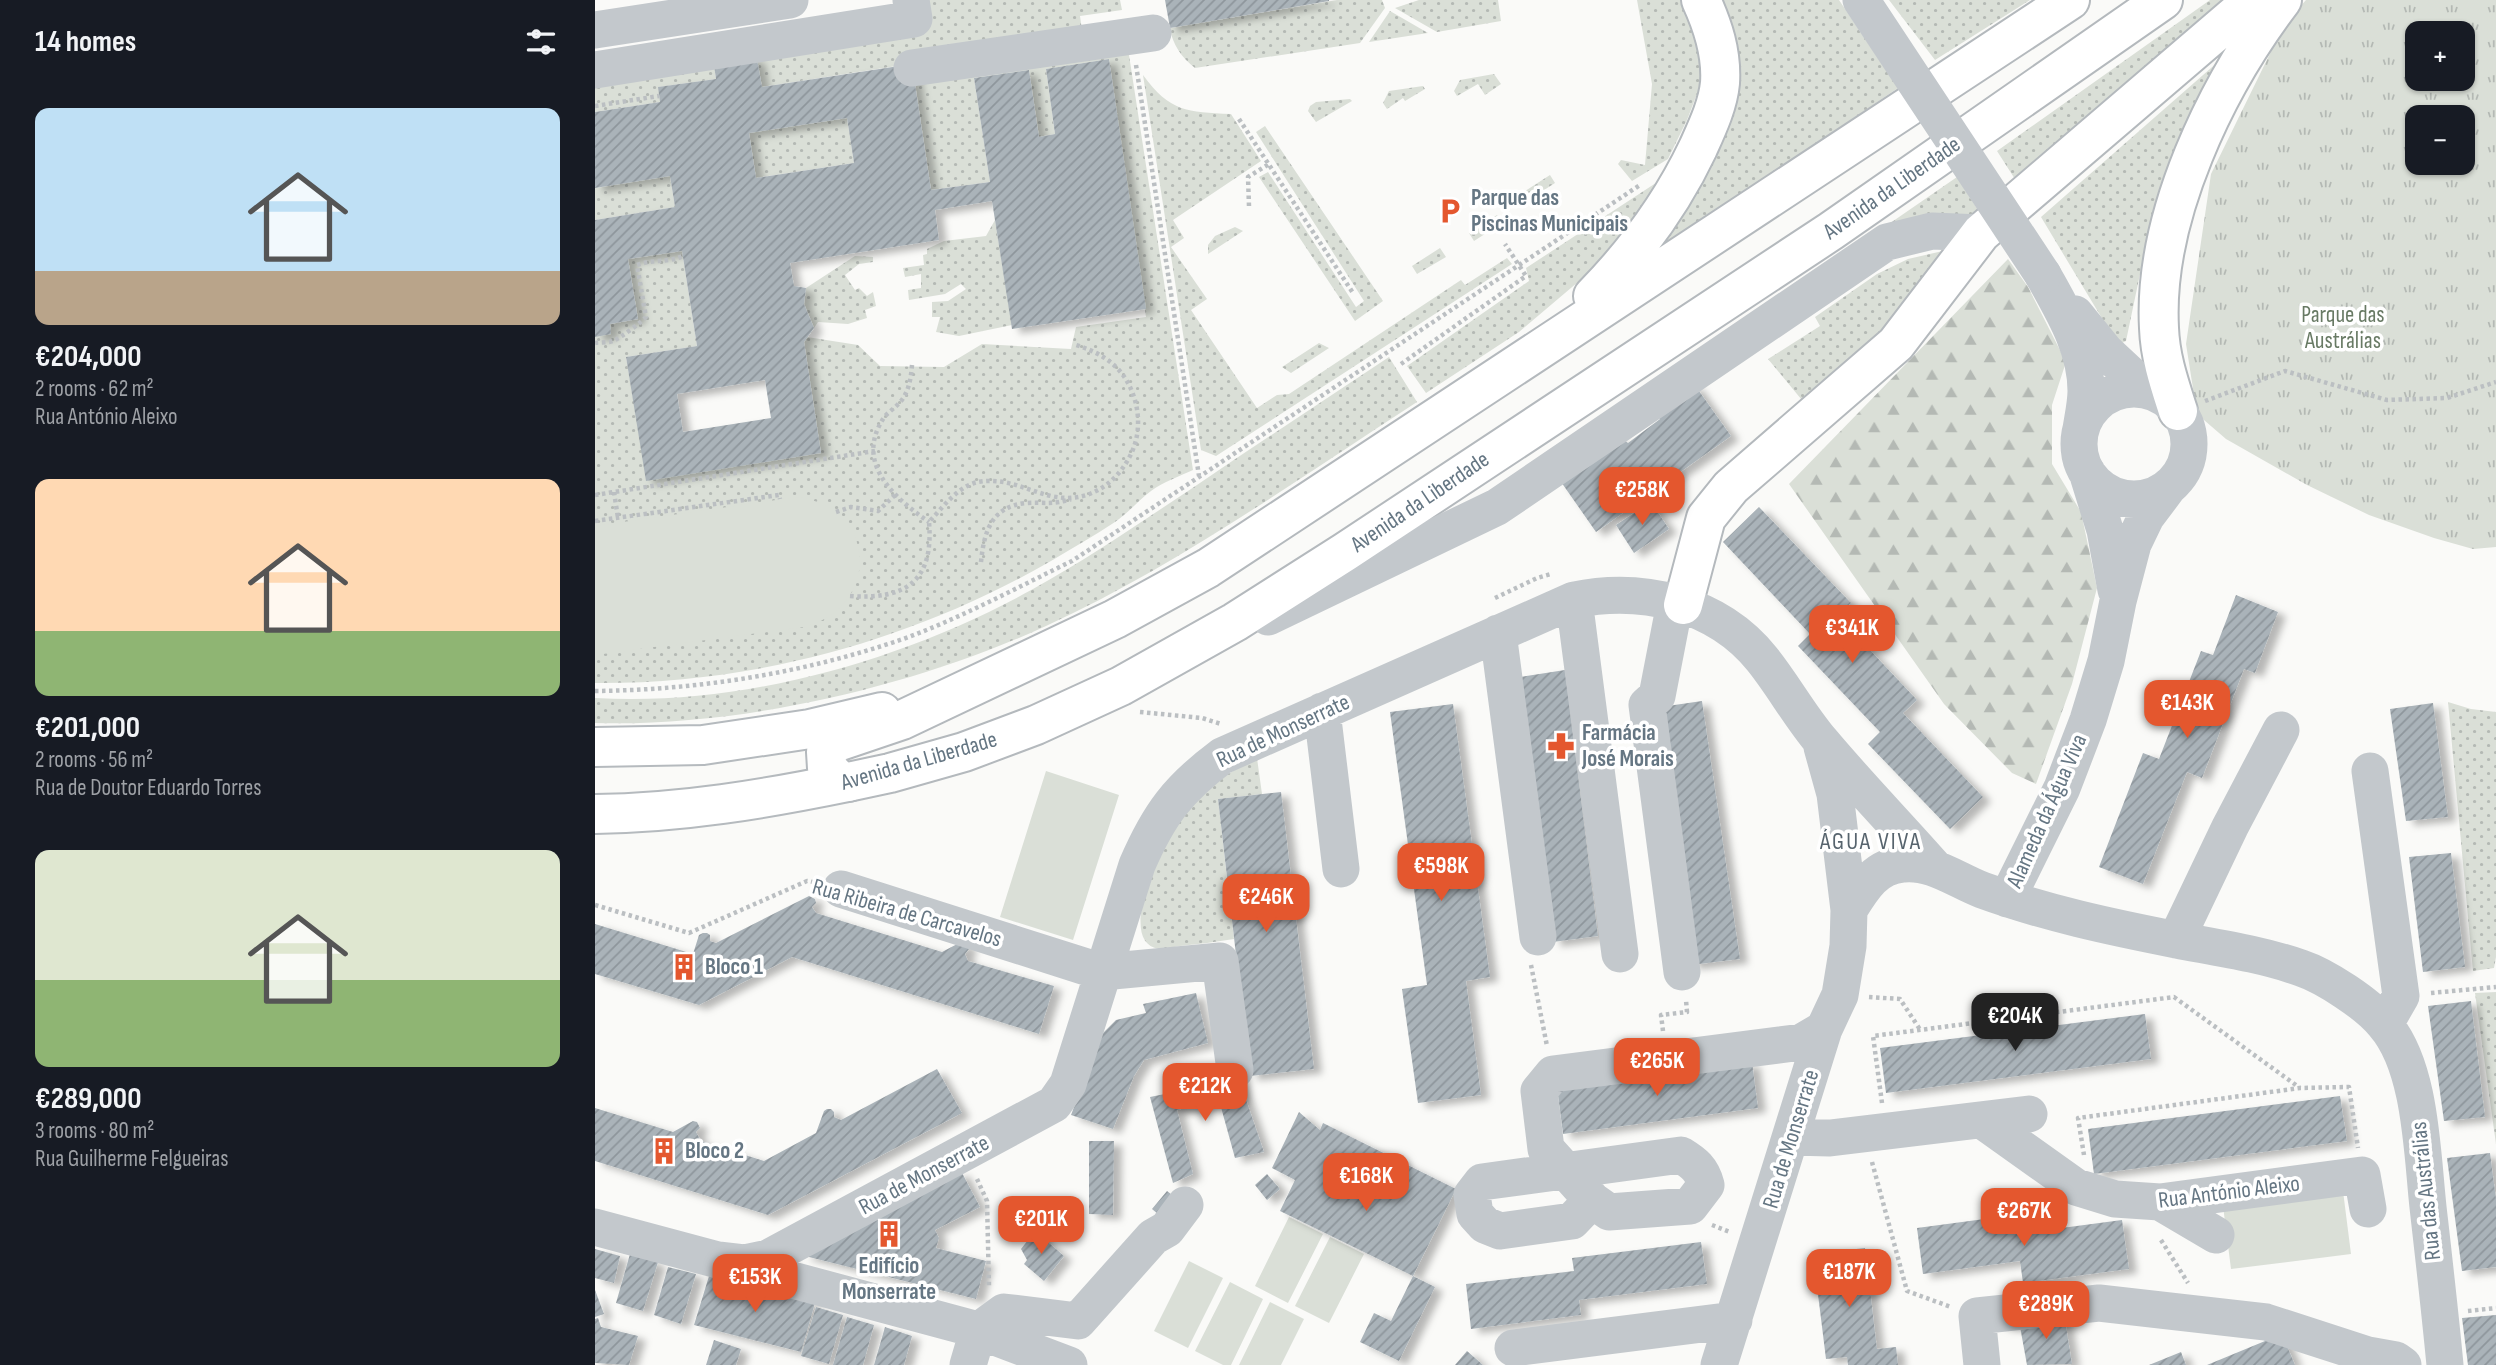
<!DOCTYPE html>
<html lang="en">
<head>
<meta charset="utf-8">
<style>
	body { margin:0; font-family:"Sofia Sans Condensed",sans-serif; background:#20242c; color:#f1f3f6; height:100vh; display:flex; flex-direction:column; font-size:26px; white-space:nowrap }
	* { box-sizing:border-box; margin:0 }
	p { font-size:23px; color:#9ea1a6 }
	.icon { flex:none; width:38px; height:38px; fill:none; stroke:currentColor; stroke-width:2; stroke-linecap:round; stroke-linejoin:round }
	.map { position:relative; flex:1; overflow:hidden }
	.drawer { display:flex; flex-direction:column; background:#171b24; width:595px }
	.drawer>* { flex:none }
	.fabs { position:absolute; left:1810px; top:21px; display:grid; gap:14px }
	.fabs a { display:grid; place-items:center; width:70px; height:70px; border-radius:14px; background:#171b24; box-shadow:0 2px 5px #0004; font-size:35px }
	.price { position:absolute; translate:-50% -60px; padding:0 16px; border-radius:14px; background:#e4572e; color:#fff; font-size:23px; line-height:46px; filter:drop-shadow(0 2px 4px #0008) }
	.price::after { content:''; position:absolute; left:50%; top:42px; width:21px; height:16px; margin-left:-10px; background:inherit; clip-path:polygon(0 0,100% 0,50% 100%) }
	.price.on { background:#222; color:#fff }
	ul { padding:0; list-style:none }
	li { display:grid; align-content:center; gap:14px; height:371px; padding:0 35px }
	li span { display:grid; place-items:center; height:217px; border-radius:14px; color:#555 }
	li>.icon { margin-inline-start:auto }
	span .icon { width:126px; height:126px; fill:#fffc; stroke-width:1 }
	li b { font-size:30px }
	h2 { display:flex; justify-content:space-between; align-items:center; height:84px; padding:0 35px; font-size:30px }
	main { display:flex; flex:1; min-height:0 }
	.map>svg:first-child { display:block }
	.grass { fill:url(#grass-dots) }
	.forest { fill:url(#forest-firs) }
	.park { fill:url(#park-tufts); fill-rule:evenodd }
	.pitch { fill:#dadfd7 }
	.building { fill:url(#building-hatch); fill-rule:evenodd; filter:url(#shadow) }
	.lines { fill:none; stroke-linecap:round; stroke-linejoin:round }
	.major-casing { stroke:#b5babe; stroke-width:42 }
	.highway-casing { stroke:#b4b9bd; stroke-width:42 }
	.path { stroke:#bbbfc2; stroke-width:4.5; stroke-dasharray:3.5 3.5; stroke-linecap:butt }
	.minor { stroke:#c3c8cc; stroke-width:37 }
	.major { stroke:#fff; stroke-width:38 }
	.highway { stroke:#fff; stroke-width:38 }
	.minor-bridge { stroke:#c3c8cc; stroke-width:37 }
	.labels { text-anchor:middle; dominant-baseline:central; stroke-width:7; stroke-linejoin:round; paint-order:stroke }
	.street-label { font-size:23px; fill:#657683; stroke:#fff }
	.poi-label { font-size:23px; font-weight:bold; fill:#657683; stroke:#fff; text-anchor:start }
	.park-label { font-size:23px; fill:#687a64; stroke:#fff }
	.neighbourhood-label { font-size:24px; letter-spacing:2px; fill:#57646e; stroke:#fff }
</style>
</head>
<body>
<main>
<section class="drawer">
<h2>14 homes<svg class="icon" aria-label="filters" viewBox="0 0 24 24"><path d="M4 7h16M4 17h16"/><circle cx="9" cy="7" r="2"/><circle cx="15" cy="17" r="2"/></svg></h2>
<ul>
<li><span style="background:linear-gradient(#bfe0f5 75%,#b9a48a 0)"><svg class="icon" aria-label="home" viewBox="0 0 24 24"><path d="M3 11l9-7 9 7M6 9v11h12V9"/></svg></span><div><b>€204,000</b><p>2 rooms · 62 m²</p><p>Rua António Aleixo</p></div></li>
<li><span style="background:linear-gradient(#ffd9b3 70%,#8fb573 0)"><svg class="icon" aria-label="home" viewBox="0 0 24 24"><path d="M3 11l9-7 9 7M6 9v11h12V9"/></svg></span><div><b>€201,000</b><p>2 rooms · 56 m²</p><p>Rua de Doutor Eduardo Torres</p></div></li>
<li><span style="background:linear-gradient(#dfe7d0 60%,#8fb573 0)"><svg class="icon" aria-label="home" viewBox="0 0 24 24"><path d="M3 11l9-7 9 7M6 9v11h12V9"/></svg></span><div><b>€289,000</b><p>3 rooms · 80 m²</p><p>Rua Guilherme Felgueiras</p></div></li>
</ul>
</section>
<div class="map">
<svg width="1901" height="1365" viewBox="0 0 1901 1365">
	<defs>
		<pattern id="grass-dots" width="8" height="8" patternUnits="userSpaceOnUse" patternTransform="scale(1.75)"><rect width="8" height="8" fill="#dadfd7"/><path d="M2 2h.1M6 6h.1" fill="none" stroke="#b4b9b4" stroke-width="1.8" stroke-linecap="round"/></pattern>
		<pattern id="forest-firs" width="22" height="20" patternUnits="userSpaceOnUse" patternTransform="scale(1.75)"><rect width="22" height="20" fill="#dadfd7"/><path d="M5 1l3.5 6h-7zM16 11l3.5 6h-7z" fill="#b4b9b4"/></pattern>
		<pattern id="park-tufts" width="24" height="20" patternUnits="userSpaceOnUse" patternTransform="scale(1.75)"><rect width="24" height="20" fill="#dadfd7"/><path d="M3 7l-1-3M5 7V3M7 7l1-3M15 17l-1-3M17 17v-4M19 17l1-3" fill="none" stroke="#b4b9b4"/></pattern>
		<pattern id="building-hatch" width="6" height="6" patternUnits="userSpaceOnUse" patternTransform="scale(1.75)"><rect width="6" height="6" fill="#aab3b9"/><path d="M-1 1l2-2M0 6l6-6M5 7l2-2" fill="none" stroke="#8e969c"/></pattern>
		<filter id="shadow"><feDropShadow dx="8" dy="4.5" stdDeviation="3.5" flood-color="#0004"/></filter>
	</defs>
	<rect width="100%" height="100%" fill="#fafaf8"/>
	<path class="grass" d="M316 0H525L527 10 485 16 488 37 167 87 162 59Z
		M742 0H787L790 8 765 43 600 68C587 58 577 44 575 28Z
		M824 0H903L906 21 842 32 800 8Z
		M1042 0H1089L1105 52V86L1092 120 1073 159 1037 181 1023 164 1026 160 1050 165 1057 84Z
		M1118 0H1244L1303 88 1055 256 1092 200Z
		M1294 0H1435L1340 60Z
		M1615 0H1643L1425 187 1402 151Z
		M795 11 833 33 774 42Z
		M532 42 598 470C585 476 568 482 556 491 543 501 533 513 520 522 499 536 477 548 456 561 317 641 160 684 0 683V337L15 324 43 319 33 259 87 251 102 346 31 357 52 480 226 453 209 342 212 337 263 345 285 366 349 367 387 344 476 349 481 327 551 317 514 59 451 69 460 134 444 137 434 70 379 78 395 182 336 190 319 77Z
		M117 52 121 79 64 87 65 102 0 112V70Z
		M1624 61 1569 187 1549 255 1531 341 1523 345 1446 217Z
		M899 74 906 84 890 95 883 84 862 96 859 91 865 80Z
		M548 75C575 112 592 112 636 114L666 161 578 220 589 238 576 247 612 299 596 310 662 408 682 395 694 394 866 280 870 285 912 258 917 264 621 456 606 450Z
		M828 86 830 89 810 101 808 98 792 109 788 103 794 91Z
		M755 99 757 101 721 122 713 111 715 106 721 102Z
		M252 118 259 163 161 178 154 133Z
		M670 126 788 301 760 321 664 177 673 172 761 307 769 301 661 132Z
		M955 175 960 183 932 201 927 193Z
		M75 176 80 207 0 220V188Z
		M1070 177 1009 260 924 332 831 393 812 366 934 281 931 268Z
		M1362 177 1388 218 1333 223 1146 326Z
		M902 215 907 223 879 241 874 233Z
		M400 220 417 325 364 336 341 332 345 317H337V302L353 301 371 289 366 284 350 294 314 300 313 290 326 288V274L310 277 308 268 329 265 328 255 332 254V249L349 241 391 236Z
		M640 227 648 231 613 254V245L620 236Z
		M845 248 851 257 822 274 817 266Z
		M1352 250 1307 309 1270 349 1211 405 1173 359 1225 326 1220 317 1282 274 1313 259Z
		M260 256 278 257V262L264 264 250 275 260 290 264 288 272 296 278 292 281 306 270 310 272 318 253 324 223 322 219 328 209 304 211 288Z
		M724 343 734 348 696 373 687 367Z
		M794 357 822 402C703 479 580 567 451 626 318 687 147 727 0 723V698C147 707 310 660 438 589 494 558 546 522 599 487 664 443 729 400 794 357Z
		M1853 702 1876 709 1901 712V957L1899 968 1878 971Z
		M662 758 667 794 623 799 639 939C621 942 603 944 585 946 579 947 570 950 564 949 515 941 577 823 596 804 616 784 637 770 662 758Z
		M1901 992V1144L1880 993Z"/>
	<path class="forest" d="M1413 259 1433 287 1471 362 1457 405V464L1486 512 1502 588 1477 684 1441 784 1417 773 1349 704 1194 484Z"/>
	<path class="park" d="M1711 0H1901V547L1878 549 1839 538 1774 515 1712 485 1631 439 1602 414 1591 344 1616 174 1689 25ZM1822 33H1867V79H1822ZM1822 117H1867V163H1822Z"/>
	<path class="pitch" d="M202 497C283 507 286 607 209 627L0 655V526Z
		M451 771 524 795 478 940 405 917Z
		M1748 1191 1756 1254 1636 1269 1628 1206Z
		M694 1217 728 1234 693 1303 660 1286Z
		M735 1237 769 1254 734 1323 700 1306Z
		M594 1261 628 1278 593 1348 559 1331Z
		M635 1282 668 1299 636 1365H628L600 1351Z
		M675 1302 709 1319 686 1365H644Z"/>
	<path class="building" d="M570 0H734V1L575 28Z
		M117 52 162 59 167 87 317 64 336 190 395 182 379 78 434 70 444 137 460 134 451 69 514 59 551 309 417 329 397 201 340 210 344 240 195 263 199 286 211 288 209 304 219 328 209 342 226 453 51 481 31 357 102 346 87 251 33 259 43 319 15 324 16 334 0 337V220L80 207 75 176 0 188V112L65 102 63 87 121 79ZM252 118 259 163 161 178 154 133ZM170 380 176 418 88 432 82 394Z
		M1099 384 1136 436 1001 532 964 479 1027 438 1033 443 1065 419 1059 412Z
		M1056 502 1074 529 1039 553 1021 525Z
		M1164 507 1256 603 1242 615 1322 700 1308 713 1388 797 1355 829 1273 744 1285 732 1203 646 1215 634 1128 542Z
		M1641 595 1683 612 1660 673 1649 669 1607 778 1592 772 1548 884 1504 867 1548 753 1564 759 1606 651 1618 655Z
		M970 670 1003 936 958 942 925 677Z
		M1107 701 1145 959 1096 965 1059 708Z
		M1838 703 1853 817 1811 821 1795 709Z
		M858 704 895 977 871 981 886 1095 823 1103 807 989 832 985 795 712Z
		M686 792 719 1069 655 1076 623 799Z
		M1856 853 1870 967 1828 972 1814 857Z
		M214 896 220 899 221 903 217 907 221 913 347 952 366 942 373 945 374 949 370 954 373 961 459 986 444 1034 197 957 104 1005 0 974V924L98 954 104 935 108 933H112L115 935V941L121 943Z
		M601 993 613 1043 549 1060 539 1076 518 1129 476 1115 507 1034 521 1020 551 1013 548 1004Z
		M1876 1001 1890 1117 1849 1121 1833 1006Z
		M1550 1014 1556 1059 1291 1093 1285 1048Z
		M1157 1062 1163 1108 968 1134 962 1088Z
		M342 1069 367 1113 173 1215 0 1161V1108L78 1132 98 1121 102 1122 105 1128 101 1132 106 1141 169 1161 221 1133 229 1111 232 1109H236L239 1112V1117L246 1120Z
		M644 1079 669 1152 640 1158 624 1100 582 1110 598 1174 578 1183 555 1097Z
		M1745 1096 1752 1141 1499 1174 1493 1129Z
		M704 1112 725 1130 728 1123 861 1189 818 1276 840 1287 804 1361 765 1342 779 1313 796 1321 818 1276 685 1211 700 1180 677 1168Z
		M494 1141H519L518 1215 494 1214Z
		M1895 1153 1901 1199V1267L1867 1271 1852 1158Z
		M366 1171 385 1207 340 1230 344 1238 341 1248 391 1261 381 1299 206 1255Z
		M672 1174 685 1189 672 1200 660 1185Z
		M572 1191 585 1201 570 1220 557 1209Z
		M1427 1214 1429 1233 1527 1220 1534 1269 1428 1283 1425 1261 1328 1274 1322 1228Z
		M440 1231 469 1256 449 1281 429 1264 432 1260 426 1249Z
		M1106 1242 1112 1284 984 1300 986 1315 876 1329 871 1284 979 1271 977 1258Z
		M1270 1248 1282 1349 1301 1347 1303 1365H1253L1252 1357 1231 1359 1218 1254Z
		M0 1249 25 1256 19 1283 0 1278Z
		M35 1254 63 1262 48 1311 21 1303Z
		M73 1267 101 1274 86 1324 59 1315Z
		M114 1276 220 1303 206 1352 99 1325Z
		M0 1290 9 1314 0 1317Z
		M221 1307 248 1315 234 1364 206 1356Z
		M1469 1314 1477 1364 1432 1365 1424 1321Z
		M1901 1315V1365H1873L1867 1318Z
		M252 1317 279 1325 268 1365H238Z
		M3 1318 6 1327 43 1336 34 1365 0 1363V1319Z
		M290 1327 317 1336 309 1365H279Z
		M1687 1334 1700 1365H1612Z
		M119 1340 146 1349 141 1365H111Z
		M872 1351 888 1365H860Z
		M1586 1352 1591 1365H1554Z"/>
	<g class="lines">
		<defs>
			<path id="major" d="M0 747 108 745 215 729 287 712
				M0 814C86 813 170 799 253 782"/>
			<path id="highway" d="M1475 0 613 568 520 619 307 720 242 742 231 752 232 768 244 780 253 782 295 773 369 752 441 725 526 686 640 622 750 552 1236 231 1568 0
				M998 296C1041 252 1076 205 1103 148 1112 128 1123 105 1125 83 1127 53 1118 26 1106 0
				M1583 411C1574 383 1565 357 1564 328 1558 217 1621 87 1687 0
				M1088 605 1111 518 1136 487 1301 344 1386 233 1658 0"/>
		</defs>
		<use href="#major" class="major-casing"/>
		<use href="#highway" class="highway-casing"/>
		<path class="path" d="M541 65 604 476
			M0 106 64 96
			M644 119 758 293
			M654 206 653 177 674 164
			M0 343C5 342 13 343 18 341 24 339 48 321 51 317L42 265C58 259 72 263 88 256
			M806 364 931 276 910 244
			M317 365C316 378 314 391 306 401 301 407 295 411 290 416 258 462 298 497 334 522
			M1610 401 1690 371 1792 400 1852 398 1901 382
			M19 492 23 518
			M0 495 280 451
			M241 512 256 507 283 511 300 495
			M0 521 184 495 185 499
			M386 562C389 532 396 506 432 503 450 502 458 505 476 499
			M255 596C311 600 339 581 334 522 347 508 363 486 383 482 410 477 431 490 456 496 490 504 520 486 535 456 547 433 545 405 533 383 521 361 501 351 478 344
			M900 598 942 578 956 574
			M0 691C104 690 209 673 308 639 366 618 421 588 477 561L1045 185
			M545 712 607 718 626 724
			M0 905 94 933 212 881 218 882
			M936 965 952 1046
			M1836 993 1901 987
			M1274 997 1305 999 1326 1031
			M1068 1031 1066 1015 1092 1012 1091 1000
			M1287 1103 1278 1036 1579 997 1705 1088
			M1489 1155 1483 1118 1705 1088 1754 1087 1763 1148
			M1277 1162 1312 1291 1356 1307
			M382 1179 392 1201 394 1287
			M1117 1225 1135 1232
			M1566 1240 1593 1283
			M1873 1311 1901 1308"/>
		<path class="minor" d="M0 30 195 0
			M317 68 558 33
			M0 70 319 19 316 0
			M1448 275C1468 311 1491 348 1491 391 1491 403 1488 416 1486 429
			M1480 314 1510 351 1553 391
			M1484 444a55 55 0 1 1 110 0a55 55 0 1 1-110 0Z
			M1492 472 1510 530 1521 590
			M979 600 1025 954
			M1080 603 1062 696 1052 705 1087 972
			M673 617 902 507 1292 242 1337 231 1386 233
			M903 633 943 937
			M727 711 746 869
			M1775 771 1806 996 1790 1024
			M246 889 507 972 625 961 640 1070
			M1412 899 1467 788 1493 720 1511 661 1523 601 1538 544 1551 517 1572 489
			M1254 910C1267 889 1280 866 1308 864 1337 861 1361 880 1387 890 1450 913 1516 927 1582 940 1624 948 1666 954 1706 968 1730 976 1773 1004 1789 1024 1826 1066 1827 1152 1833 1207 1839 1260 1845 1312 1850 1365
			M1581 940 1635 827 1686 730
			M1388 1121 1481 1187 1520 1199 1565 1202 1767 1175 1773 1209
			M1196 1137 1235 1138 1434 1114
			M997 1200 977 1221 905 1231 890 1225 880 1214 877 1195 887 1182 1086 1155C1099 1163 1107 1169 1111 1185L1095 1206 1014 1212 997 1200 951 1149 944 1091 958 1074 1207 1042 1229 1029
			M1565 1202 1621 1235
			M0 1227 376 1328 474 1365
			M123 1260 149 1263 173 1258 459 1104 473 1084 542 865C564 814 583 789 627 756L979 600C1047 586 1122 603 1167 659 1188 685 1204 715 1226 741 1262 784 1302 825 1339 867
			M918 1348 1139 1320
			M373 1365 383 1331 409 1312 483 1321 558 1237 572 1229 590 1205
			M1124 1365 1229 1029 1245 995 1253 946 1254 910 1240 794 1227 747
			M1387 1365 1382 1316 1504 1303 1671 1322 1773 1355 1801 1360 1808 1365"/>
		<use href="#major" class="major"/>
		<use href="#highway" class="highway"/>
		<path class="minor-bridge" d="M1266 0 1448 275"/>
	</g>
	<defs>
		<symbol id="parking-bare" viewBox="-9 -9 18 18"><path d="M-3.5-5.5H1a3.5 3.5 0 0 1 0 7H-1V5.5H-3.5ZM-1-3.4V-.6H.8a1.4 1.4 0 0 0 0-2.8Z" fill="#e4572e" stroke="#fff" stroke-width="2.5" paint-order="stroke"/></symbol>
		<symbol id="pharmacy-bare" viewBox="-9 -9 18 18"><path d="M-2-6h4v4h4v4h-4v4h-4v-4h-4v-4h4Z" fill="#e4572e" stroke="#fff" stroke-width="2.5" paint-order="stroke"/></symbol>
		<symbol id="building-bare" viewBox="-9 -9 18 18"><path d="M-4-6H4V6H1V3H-1V6H-4ZM-2.5-4.3h1.7v1.8h-1.7ZM.8-4.3h1.7v1.8H.8ZM-2.5-1h1.7V.8h-1.7ZM.8-1h1.7V.8H.8Z" fill="#e4572e" stroke="#fff" stroke-width="2.5" paint-order="stroke"/></symbol>
	</defs>
	<g fill-rule="evenodd">
		<use href="#parking-bare" x="836" y="192" width="38" height="38"/>
		<use href="#pharmacy-bare" x="947" y="727" width="38" height="38"/>
		<use href="#building-bare" x="70" y="948" width="38" height="38"/>
		<use href="#building-bare" x="50" y="1132" width="38" height="38"/>
		<use href="#building-bare" x="275" y="1215" width="38" height="38"/>
	</g>
	<g class="labels">
		<g class="street-label">
			<text transform="translate(1297 188) rotate(-35)">Avenida da Liberdade</text>
			<text transform="translate(825 502) rotate(-34)">Avenida da Liberdade</text>
			<text transform="translate(688 731) rotate(-25)">Rua de Monserrate</text>
			<text transform="translate(324 761) rotate(-16)">Avenida da Liberdade</text>
			<text transform="translate(1452 811) rotate(-66)">Alameda da Água Viva</text>
			<text transform="translate(312 913) rotate(16)">Rua Ribeira de Carcavelos</text>
			<text transform="translate(1196 1139) rotate(-73)">Rua de Monserrate</text>
			<text transform="translate(329 1175) rotate(-28)">Rua de Monserrate</text>
			<text transform="translate(1831 1191) rotate(-96)">Rua das Austrálias</text>
			<text transform="translate(1634 1192) rotate(-7)">Rua António Aleixo</text>
		</g>
		<g class="poi-label">
			<text x="876" y="198">Parque das<tspan x="876" dy="26">Piscinas Municipais</tspan></text>
			<text x="987" y="733">Farmácia<tspan x="987" dy="26">José Morais</tspan></text>
			<text x="110" y="967">Bloco 1</text>
			<text x="90" y="1151">Bloco 2</text>
			<text x="294" y="1266" text-anchor="middle">Edifício<tspan x="294" dy="26">Monserrate</tspan></text>
		</g>
		<g class="park-label">
			<text x="1748" y="315">Parque das<tspan x="1748" dy="26">Austrálias</tspan></text>
		</g>
		<g class="neighbourhood-label">
			<text x="1276" y="841">ÁGUA VIVA</text>
		</g>
	</g>
</svg>
<div class="fabs">
<a>+</a>
<a>−</a>
</div>
<b class="price" style="left:1047px;top:527px">€258K</b>
<b class="price" style="left:1257px;top:665px">€341K</b>
<b class="price" style="left:1592px;top:740px">€143K</b>
<b class="price" style="left:846px;top:903px">€598K</b>
<b class="price" style="left:671px;top:934px">€246K</b>
<b class="price on" style="left:1420px;top:1053px">€204K</b>
<b class="price" style="left:1062px;top:1098px">€265K</b>
<b class="price" style="left:610px;top:1123px">€212K</b>
<b class="price" style="left:771px;top:1213px">€168K</b>
<b class="price" style="left:1429px;top:1248px">€267K</b>
<b class="price" style="left:446px;top:1256px">€201K</b>
<b class="price" style="left:1254px;top:1309px">€187K</b>
<b class="price" style="left:160px;top:1314px">€153K</b>
<b class="price" style="left:1451px;top:1341px">€289K</b>
</div>
</main>
</body>
</html>
